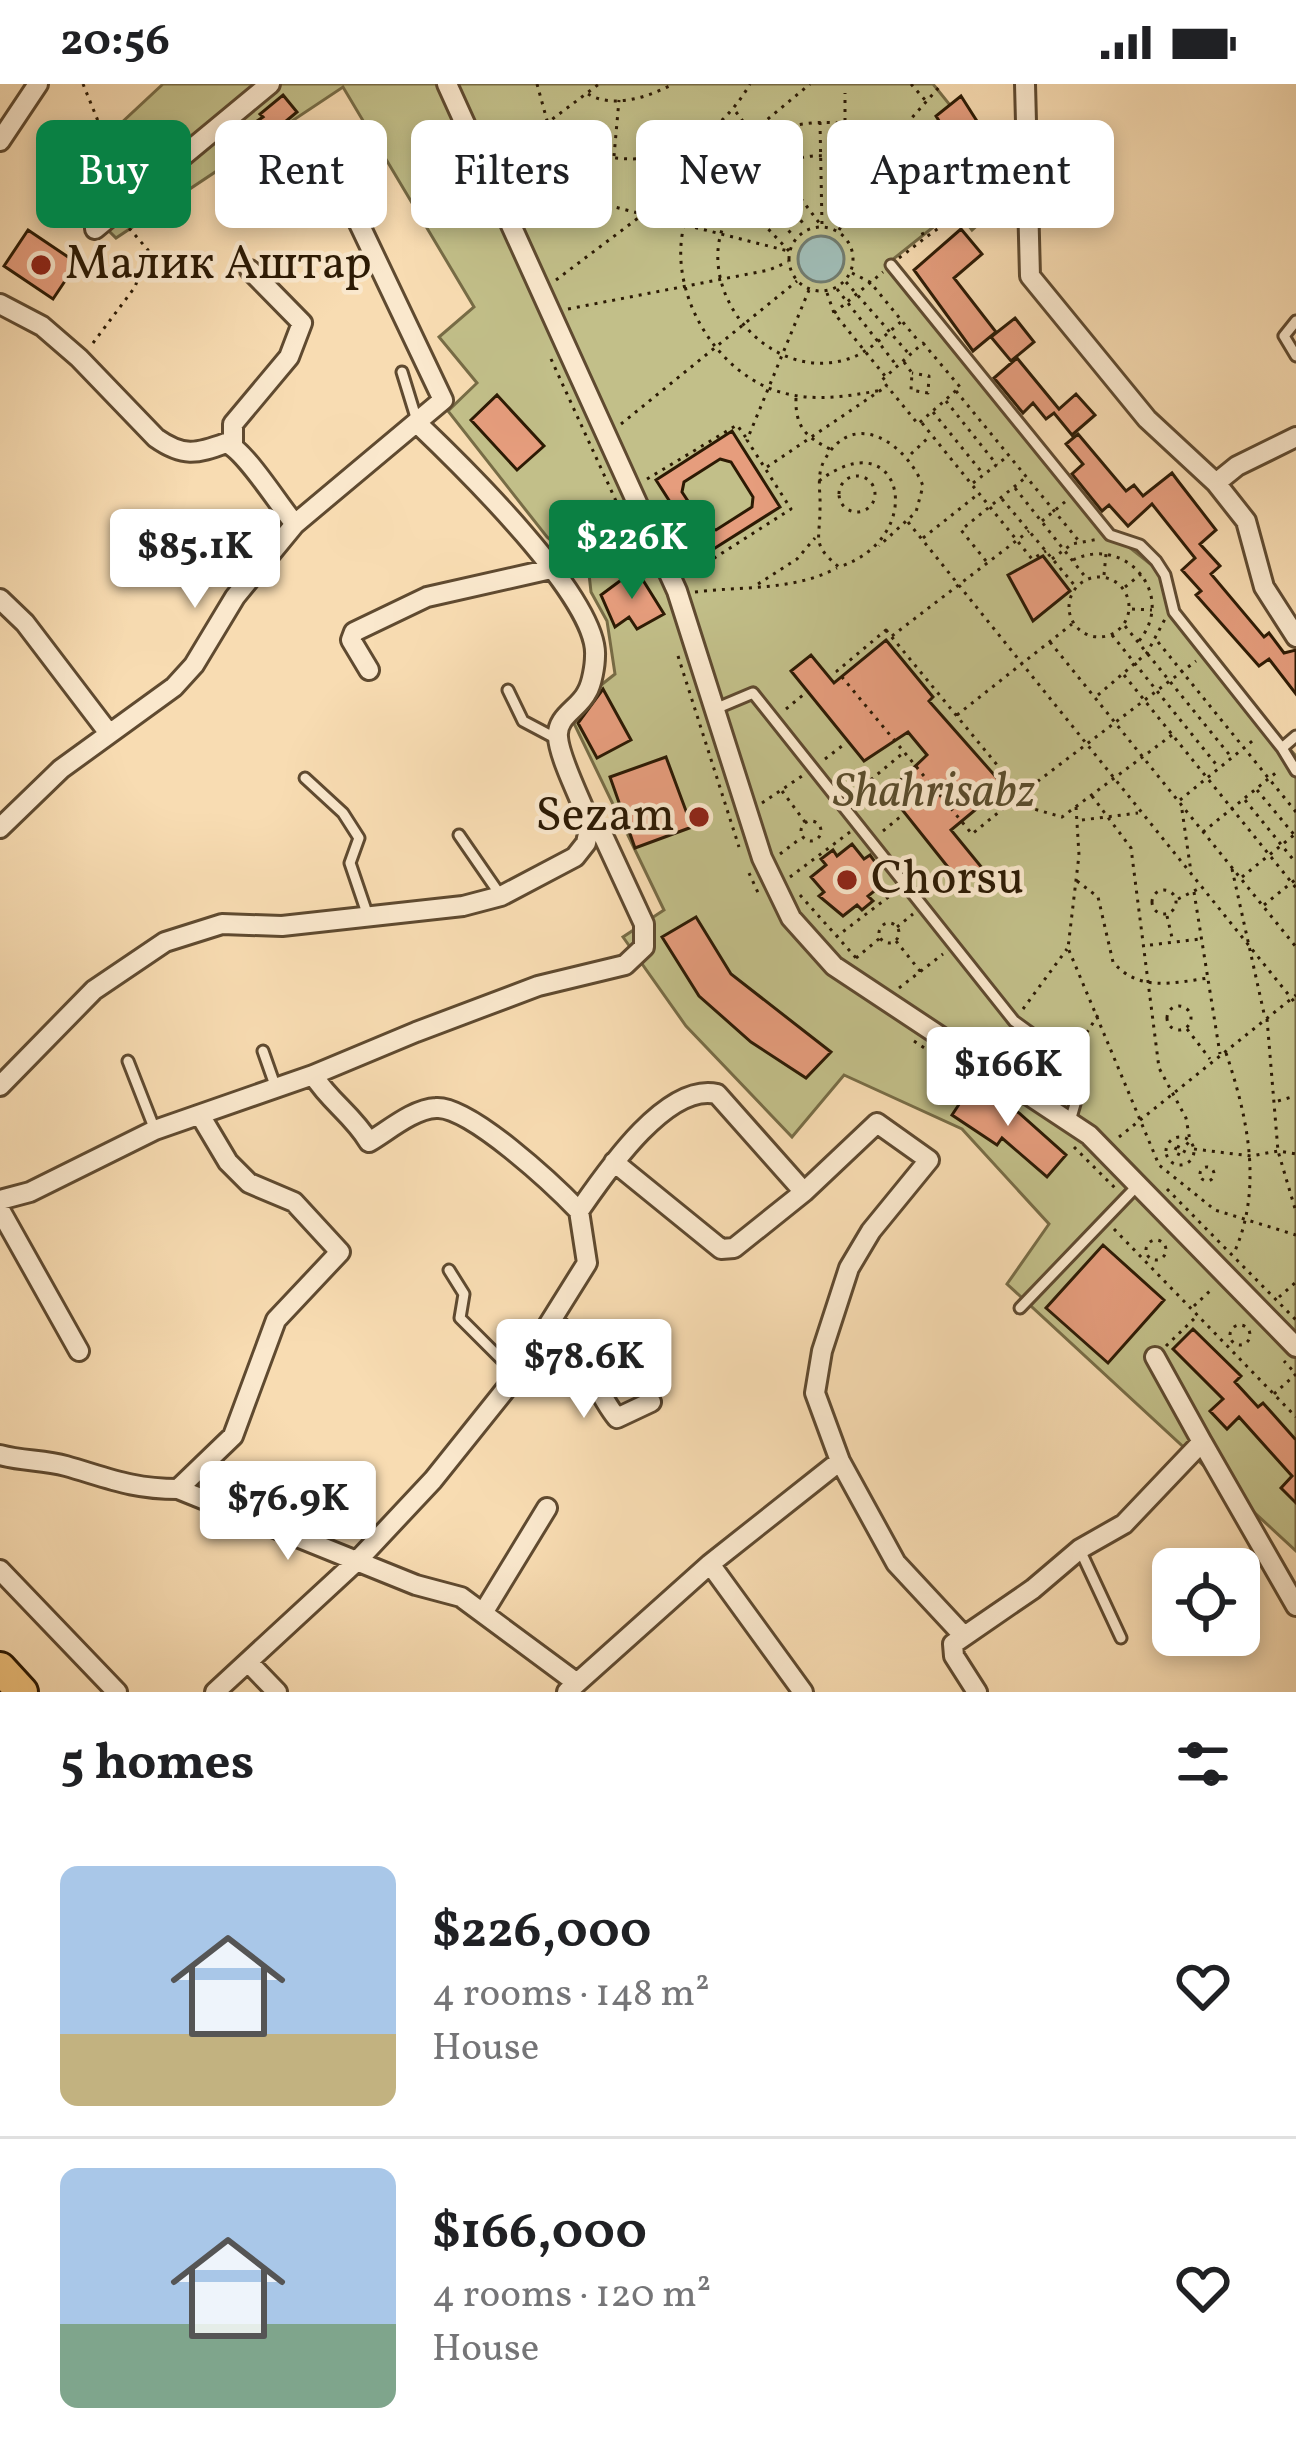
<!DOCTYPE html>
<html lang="en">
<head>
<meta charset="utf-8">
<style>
	body { margin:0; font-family:Vollkorn,serif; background:#f6f6f6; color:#202124; height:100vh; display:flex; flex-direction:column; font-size:45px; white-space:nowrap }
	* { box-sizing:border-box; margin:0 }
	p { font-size:39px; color:#757577 }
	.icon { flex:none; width:66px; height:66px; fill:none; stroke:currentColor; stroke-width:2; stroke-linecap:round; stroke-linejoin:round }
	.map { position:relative; height:1608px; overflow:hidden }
	.panel { display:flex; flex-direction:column; background:#fff; flex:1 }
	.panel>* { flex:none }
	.banner { position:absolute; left:36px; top:36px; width:1224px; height:108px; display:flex; gap:24px }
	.tools { position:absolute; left:1152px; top:1464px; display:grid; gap:24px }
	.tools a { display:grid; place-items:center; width:108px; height:108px; border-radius:18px; background:#fff; box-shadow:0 6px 18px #0003; font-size:60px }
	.price { position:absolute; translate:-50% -102px; padding:0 27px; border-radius:12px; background:#fff; color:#222; font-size:39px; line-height:78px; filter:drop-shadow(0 3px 6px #0008) }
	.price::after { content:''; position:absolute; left:50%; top:72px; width:36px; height:27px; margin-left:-18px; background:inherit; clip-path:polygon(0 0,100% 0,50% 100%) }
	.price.on { background:#0b8043; color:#fff }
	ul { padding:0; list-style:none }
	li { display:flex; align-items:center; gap:36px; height:300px; padding:0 60px }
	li+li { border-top:3px solid #e0e0e0 }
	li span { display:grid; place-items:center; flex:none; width:336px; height:240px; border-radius:18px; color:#555 }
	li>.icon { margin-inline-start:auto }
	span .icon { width:144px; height:144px; fill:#fffc; stroke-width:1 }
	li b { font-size:51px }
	h2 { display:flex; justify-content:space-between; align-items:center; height:144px; padding:0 60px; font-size:51px }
	.chip { padding:0 42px; border-radius:18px; background:#fff; box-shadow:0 6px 18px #0003; font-size:42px; line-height:108px }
	.chip.on { background:#0b8043; color:#fff }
	.status { display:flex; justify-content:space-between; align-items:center; height:84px; padding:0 60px; background:#fff; direction:ltr }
	.status svg { height:33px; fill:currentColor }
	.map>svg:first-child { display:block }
	.green { fill:#c2bf89; stroke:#776c46; stroke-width:3 }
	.water { fill:#9fbab3; stroke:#717a6d; stroke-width:3 }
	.building { fill:#e69d7d; stroke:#2c1a04; stroke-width:3; fill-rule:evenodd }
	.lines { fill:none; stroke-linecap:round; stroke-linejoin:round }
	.lane-casing { stroke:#5f4a30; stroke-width:15 }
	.street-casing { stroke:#5f4a30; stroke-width:24 }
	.primary-casing { stroke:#2c1a04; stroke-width:36 }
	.path { stroke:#2c1a04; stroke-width:3; stroke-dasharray:3 6; stroke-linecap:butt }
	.lane { stroke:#fae8cd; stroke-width:9 }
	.street { stroke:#fae8cd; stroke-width:18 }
	.primary { stroke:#ecbe79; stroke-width:30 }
	.poi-dot { fill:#8f2418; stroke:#fae8cd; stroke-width:4.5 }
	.labels { text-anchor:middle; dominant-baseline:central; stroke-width:9; stroke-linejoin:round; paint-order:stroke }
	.poi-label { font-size:48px; fill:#2c1a04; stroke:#fae8cd; text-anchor:start }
	.park-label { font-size:48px; font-style:italic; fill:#594c2c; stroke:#fae8cd }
</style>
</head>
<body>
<div class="status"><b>20:56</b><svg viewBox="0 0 49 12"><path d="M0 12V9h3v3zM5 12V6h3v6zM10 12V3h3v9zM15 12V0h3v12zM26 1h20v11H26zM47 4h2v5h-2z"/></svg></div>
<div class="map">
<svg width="1296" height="1608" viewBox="0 0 1296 1608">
	<rect width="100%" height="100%" fill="#f8dcb2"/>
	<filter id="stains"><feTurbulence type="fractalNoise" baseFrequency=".00167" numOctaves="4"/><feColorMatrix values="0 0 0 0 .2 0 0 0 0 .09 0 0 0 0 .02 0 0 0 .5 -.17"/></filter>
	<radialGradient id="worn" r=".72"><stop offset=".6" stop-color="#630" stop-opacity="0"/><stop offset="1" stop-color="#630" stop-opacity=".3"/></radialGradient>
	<path class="green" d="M163 0H933L950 21 955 55 951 58 969 80 965 84 992 114 991 129 972 146 956 125 887 180 1120 456 1158 486 1170 531 1296 672V1467L1007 1200 1049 1140 962 1045 844 991 792 1053 686 942 623 853 664 826 568 627 615 590 607 537 591 508 589 490 547 453 448 327 477 299 439 253 474 223 343 3 116 154 59 97Z"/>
	<path class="water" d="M798 175a23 23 0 1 1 46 0a23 23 0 1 1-46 0Z"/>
	<path class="building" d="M283 11 297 28 267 53 269 57 238 78 225 59 263 33 260 30Z
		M961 12 1008 86 983 106 936 32Z
		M961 145 982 170 954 194 996 248 973 267 914 186Z
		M28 146 77 179 53 215 4 182Z
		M1015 234 1034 258 1011 277 991 253Z
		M1017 274 1059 325 1076 310 1095 331 1072 351 1054 329 1046 335 1033 319 1023 329 994 294Z
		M497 311 544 362 517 386 471 336Z
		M732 347 780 423 704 471 656 396ZM720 375 731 378 753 413 752 423 716 446 705 443 682 408 684 398Z
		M1078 350 1126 407 1134 401 1143 412 1172 389 1178 397 1216 446 1200 460 1220 482 1211 490 1264 553 1269 549 1284 569 1296 566V610L1269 575 1259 582 1196 511 1201 507 1182 486 1195 474 1152 420 1128 442 1109 421 1102 427 1072 390 1083 380 1066 360Z
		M1043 472 1070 507 1033 537 1008 491Z
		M636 485 664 530 637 545 629 533 615 543 601 511Z
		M886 556 933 613 929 617 1004 702 951 746 983 785 963 802 888 708 927 671 908 648 864 677 791 587 811 571 834 599Z
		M603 605 631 656 597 674 578 639Z
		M666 673 692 743 635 764 610 693Z
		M852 760 864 775 870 771 878 782 873 787 883 800 868 812 873 817 862 826 857 821 843 832 819 812 824 808 811 793 826 781 821 775 833 766 837 772Z
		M696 833 731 890 831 968 806 994 751 958 699 912 662 853Z
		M973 999 1019 1029 1066 1071 1047 1093 1002 1054 997 1061 952 1031Z
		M1103 1161 1164 1216 1108 1279 1046 1224Z
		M1193 1245 1241 1292 1235 1298 1258 1323 1263 1319 1296 1356V1419L1281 1404 1292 1392 1239 1333 1227 1345 1210 1327 1223 1315 1173 1265Z"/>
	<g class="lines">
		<defs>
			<path id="lane" d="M891 181 1110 451 1140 461 1156 477 1165 491 1174 528 1282 664
				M1296 237 1284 252 1296 272
				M402 288 418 340
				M508 606 523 637 557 655
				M715 625 753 609 1014 937 1069 977 1075 1020 1070 1037
				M1296 652 1282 664 1296 687
				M305 694 343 729 359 754 350 779 368 832
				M459 751 501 812
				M263 967 276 1004
				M128 977 155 1046
				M449 1186 464 1210 460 1234 517 1291
				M1020 1224 1138 1101
				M1080 1466 1121 1554"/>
			<path id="street" d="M447 0 677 507 762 774 791 834 834 882 1089 1051 1296 1263
				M1025 0 1030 192 1147 335 1216 399 1246 437 1264 503 1296 553
				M0 57 38 0
				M95 145 270 0
				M0 220 42 242 79 274 156 354C183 373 196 370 226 359 245 366 278 420 295 440
				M418 340C461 381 599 515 595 572 595 581 592 600 587 608 579 625 556 632 558 653 559 674 582 718 590 740
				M233 362V340L289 273 302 239 250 186
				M1216 399 1237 382 1296 353
				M0 515 25 539 108 648
				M369 586 351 556 354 548 427 513 551 485
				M0 744 61 685 174 603 194 581 235 513 295 440 443 316 334 87
				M313 991C331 1019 352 1030 369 1058 388 1047 413 1025 436 1024 469 1021 555 1102 579 1127
				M0 1002 94 906 165 858 222 840 282 842 463 822 501 812 575 773 586 759 590 740 600 745 644 840V863L625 881 538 902 416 948 313 991 155 1046 30 1108 0 1116
				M614 1078 721 1165 734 1164 804 1108
				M0 1126 79 1267
				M554 1238C585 1262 592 1304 617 1334L651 1318
				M1155 1273 1202 1358
				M0 1371C22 1377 44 1376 66 1382 108 1394 132 1405 178 1405L416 1501 461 1513 577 1599
				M178 1405 233 1352 276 1236 340 1168 294 1118 249 1099 228 1078 200 1031
				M710 1480 803 1608
				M0 1486 117 1608
				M483 1529 547 1424
				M249 1579 277 1608
				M215 1608 358 1476 433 1396 517 1291 587 1179 579 1127C604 1091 666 998 717 1010L804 1108 877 1039 929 1076 871 1147 849 1184 822 1267 815 1309 840 1377 896 1479 962 1550
				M567 1608 710 1480 840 1377
				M977 1608 954 1572 953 1560 1033 1505 1080 1465 1124 1440 1202 1358 1296 1522"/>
			<path id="primary" d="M0 1584 22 1608"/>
		</defs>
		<use href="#lane" class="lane-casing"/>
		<use href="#street" class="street-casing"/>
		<use href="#primary" class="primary-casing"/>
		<path class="path" d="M83 0 111 69 129 90
			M537 0 548 40C567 50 594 71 616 74 673 81 723 47 750 0
			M911 0 925 16
			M588 10C613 25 649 13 673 0
			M736 28 820 140
			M845 37V9
			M820 38 822 141
			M715 45 724 55 740 58 738 72 723 70 724 55
			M758 56C775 44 793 41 812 39 880 33 926 74 955 131
			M740 58 810 0
			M695 60 717 88C644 151 691 273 771 305 808 319 845 313 882 306
			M614 72 619 16
			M502 73 599 0
			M740 74 760 98
			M718 90 740 115C751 105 763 91 776 84 838 47 902 100 925 155
			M767 94 806 143
			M512 97 788 167
			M754 105 794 153
			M789 175a32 32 0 1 1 64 0a32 32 0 1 1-64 0Z
			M839 146 892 56 942 0
			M789 167 740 115C677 185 759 303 848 275 868 269 886 250 902 237
			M899 174C938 145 960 120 1012 127
			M852 189 870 198 920 259
			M556 196 723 70
			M846 198 910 271
			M837 205 897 282
			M827 209 834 229 885 292
			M568 225 769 186 788 178
			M834 229 883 188
			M93 259 135 203 148 166 128 143
			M923 259 960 303 918 340 882 296Z
			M551 275 627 441
			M904 278 912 289 911 306 928 309 929 292 912 289
			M956 307 1078 456
			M796 314C795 343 806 353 830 365
			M946 317 997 381
			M933 328 984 391
			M922 339 1032 475 1046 467
			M621 340 797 197
			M911 370 930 352
			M767 383 887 302
			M839 410a18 18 0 1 1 36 0a18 18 0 1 1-36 0Z
			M647 395 737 341 747 355
			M819 397C902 334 930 453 839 483 811 460 820 456 820 425 821 409 816 392 824 377 853 322 907 360 923 402L916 428 879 462
			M973 399 1008 372
			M1015 404 1087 495
			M1002 415 1076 503
			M1042 437 1066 417
			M908 438 1296 920
			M923 454 977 411
			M1052 475 1072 460 1099 455
			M1073 476C1126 450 1178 512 1138 558
			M986 477 961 446 1025 394
			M691 489 791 425 747 356 809 206
			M1104 491 1106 470
			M1069 523a30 30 0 1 1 60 0a30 30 0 1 1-60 0Z
			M758 500 797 475 815 454
			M1125 503 1141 490
			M695 508C744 502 793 507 837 484
			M1132 525 1152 526
			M1125 542 1232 674
			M886 546 1021 710 972 750 837 587Z
			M1112 551 1219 684
			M892 552 1029 447
			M1050 558 1296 863
			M1158 558 1296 728
			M678 572 739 763
			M1124 591 1296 804
			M1098 611 1147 569 1165 535
			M786 625 803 611
			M957 631 1072 540
			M1172 651 1062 733 1034 725 1021 710 1196 577
			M825 675 842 662
			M1257 706 1296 753
			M782 707 805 738
			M1092 712 1131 764 1159 984 1186 1034 1190 1057 1184 1063
			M850 713 903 669
			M1180 716 1256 654
			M1245 716 1296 779
			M762 719 802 692
			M1076 723 1079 771 1068 864 1159 1081 1215 1126 1296 1151
			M1182 726 1191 788
			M1082 736 1138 729
			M801 747a10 10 0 1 1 20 0a10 10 0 1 1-20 0Z
			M883 747 900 733
			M1203 748 1278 687
			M780 770 801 754
			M1232 785 1265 934
			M749 789 760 813
			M790 793 850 748
			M1242 793 1294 751
			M1077 797 1098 813 1113 878C1138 908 1174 899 1208 894
			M924 799 941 785
			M1152 818a12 12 0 1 1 24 0a12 12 0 1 1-24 0Z
			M1194 808 1220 970
			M800 811 857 875
			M1178 815 1202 803
			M1264 821 1296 795
			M1167 832 1173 858
			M879 849a10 10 0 1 1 20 0a10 10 0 1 1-20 0Z
			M897 843 913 830
			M836 853 895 808
			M896 857 920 887
			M1150 861 1200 855
			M856 874 880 854
			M899 904 943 870
			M1167 934a12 12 0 1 1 24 0a12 12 0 1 1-24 0Z
			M1023 925 1067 865
			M1267 935 1278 1067 1296 1128
			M1187 945 1210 975
			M914 957 1001 1015
			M1077 964 1098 931
			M1226 969C1248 1034 1263 1105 1234 1169
			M993 970 1008 948
			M1278 1017 1295 1012
			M1166 1067a14 14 0 1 1 28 0a14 14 0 1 1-28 0Z
			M1119 1053 1296 911
			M1177 1062 1185 1066 1182 1072 1174 1068Z
			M1074 1063 1118 1107
			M1194 1065 1251 1072 1278 1067 1296 1070
			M1200 1090a7 7 0 1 1 14 0a7 7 0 1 1-14 0Z
			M1167 1105 1296 1236
			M1114 1145 1296 1333
			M1146 1166a10 10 0 1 1 20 0a10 10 0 1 1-20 0Z
			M1279 1213 1296 1198
			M1194 1222 1213 1204
			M1230 1251a10 10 0 1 1 20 0a10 10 0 1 1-20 0Z
			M1166 1262 1198 1231
			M1274 1310 1296 1290 1284 1277"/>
		<use href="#lane" class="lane"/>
		<use href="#street" class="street"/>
		<use href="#primary" class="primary"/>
	</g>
	<g class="poi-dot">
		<circle cx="41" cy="181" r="12"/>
		<circle cx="699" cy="733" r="12"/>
		<circle cx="847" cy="796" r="12"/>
	</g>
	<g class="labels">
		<g class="poi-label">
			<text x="65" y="181">Малик Аштар</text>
			<text x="675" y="733" text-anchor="end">Sezam</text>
			<text x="871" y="796">Chorsu</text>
		</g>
		<g class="park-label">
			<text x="934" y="709">Shahrisabz</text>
		</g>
	</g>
	<rect width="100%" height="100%" filter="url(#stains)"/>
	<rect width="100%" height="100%" fill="url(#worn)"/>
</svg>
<div class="tools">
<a><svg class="icon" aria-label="locate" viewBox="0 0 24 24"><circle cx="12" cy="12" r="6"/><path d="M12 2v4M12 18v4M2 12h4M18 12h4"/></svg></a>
</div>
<b class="price on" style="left:632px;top:518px">$226K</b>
<b class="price" style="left:195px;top:527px">$85.1K</b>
<b class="price" style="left:1008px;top:1045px">$166K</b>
<b class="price" style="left:584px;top:1337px">$78.6K</b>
<b class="price" style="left:288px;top:1479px">$76.9K</b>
<div class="banner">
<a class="chip on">Buy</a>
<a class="chip">Rent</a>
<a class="chip">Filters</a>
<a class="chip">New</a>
<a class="chip">Apartment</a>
</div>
</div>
<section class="panel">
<h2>5 homes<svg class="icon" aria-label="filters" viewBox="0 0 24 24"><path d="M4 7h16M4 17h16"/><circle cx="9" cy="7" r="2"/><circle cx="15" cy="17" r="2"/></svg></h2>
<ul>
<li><span style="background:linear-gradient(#a9c7e8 70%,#c2b280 0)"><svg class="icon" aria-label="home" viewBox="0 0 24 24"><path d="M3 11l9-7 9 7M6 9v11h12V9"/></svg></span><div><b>$226,000</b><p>4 rooms · 148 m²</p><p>House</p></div><svg class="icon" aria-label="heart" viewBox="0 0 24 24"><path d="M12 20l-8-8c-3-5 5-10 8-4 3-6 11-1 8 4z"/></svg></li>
<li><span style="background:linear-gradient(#a9c7e8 65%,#7fa58c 0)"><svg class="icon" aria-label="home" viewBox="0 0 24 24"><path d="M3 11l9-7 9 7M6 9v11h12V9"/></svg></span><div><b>$166,000</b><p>4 rooms · 120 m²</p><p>House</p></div><svg class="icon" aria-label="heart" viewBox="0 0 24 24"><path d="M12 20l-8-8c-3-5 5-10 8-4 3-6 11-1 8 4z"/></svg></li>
</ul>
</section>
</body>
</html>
